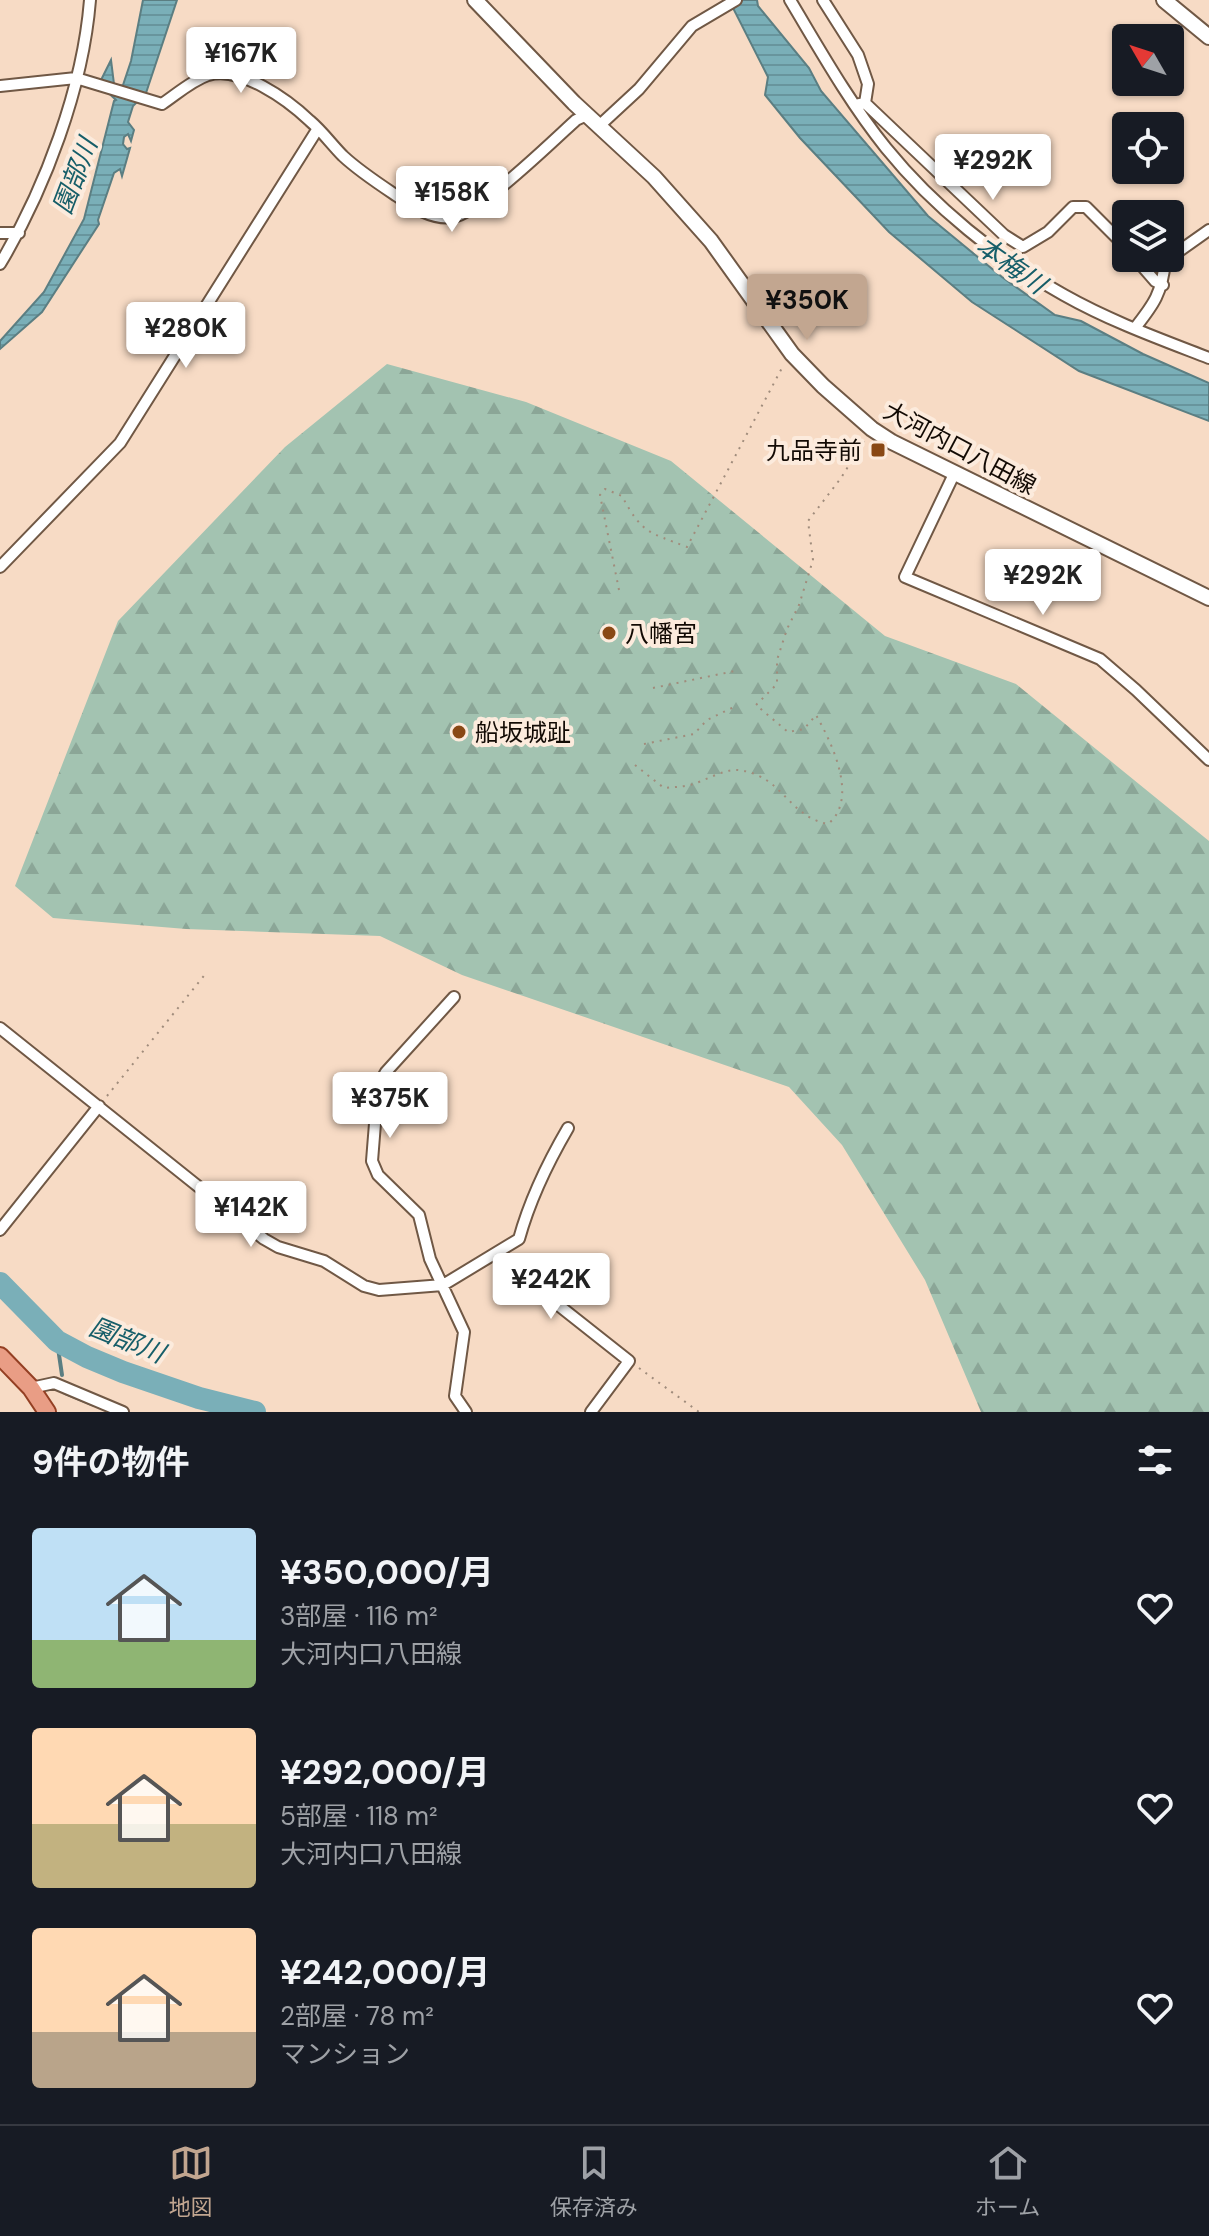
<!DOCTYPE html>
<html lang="ja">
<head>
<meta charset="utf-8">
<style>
	body { margin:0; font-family:"DM Sans","Noto Sans JP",sans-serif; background:#242831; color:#f1f3f6; height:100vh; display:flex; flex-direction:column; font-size:30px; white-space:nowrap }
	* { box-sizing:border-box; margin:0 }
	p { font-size:26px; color:#9ea1a6 }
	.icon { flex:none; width:44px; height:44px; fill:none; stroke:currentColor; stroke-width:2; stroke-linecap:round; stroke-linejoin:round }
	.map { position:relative; height:1412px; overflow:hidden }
	.panel { display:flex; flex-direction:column; background:#171b24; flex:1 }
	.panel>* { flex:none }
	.needle { width:52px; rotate:309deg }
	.buttons { position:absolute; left:1112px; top:24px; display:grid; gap:16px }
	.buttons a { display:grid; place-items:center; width:72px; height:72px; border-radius:8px; background:#171b24; box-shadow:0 2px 6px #0004; font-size:40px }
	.price { position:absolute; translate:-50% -68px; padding:0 18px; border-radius:8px; background:#fff; color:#222; font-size:26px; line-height:52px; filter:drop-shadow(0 2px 4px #0008) }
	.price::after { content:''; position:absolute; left:50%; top:48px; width:24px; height:18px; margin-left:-12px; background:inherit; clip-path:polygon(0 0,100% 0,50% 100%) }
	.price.current { background:#c2a690; color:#111 }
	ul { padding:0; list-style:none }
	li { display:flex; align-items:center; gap:24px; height:200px; padding:0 32px }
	li span { display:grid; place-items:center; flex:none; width:224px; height:160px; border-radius:8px; color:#555 }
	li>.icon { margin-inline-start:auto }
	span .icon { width:96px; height:96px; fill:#fffc; stroke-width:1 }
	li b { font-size:34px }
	h2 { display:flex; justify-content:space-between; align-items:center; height:96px; padding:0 32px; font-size:34px }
	.tab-bar { display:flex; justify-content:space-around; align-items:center; height:112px; border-top:2px solid #363941; background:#171b24; font-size:22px; color:#9ea1a6 }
	.tab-bar a { display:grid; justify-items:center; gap:4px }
	.tab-bar .current { color:#c2a690 }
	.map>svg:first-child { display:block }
	.forest { fill:url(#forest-firs) }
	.water { fill:url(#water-rules); stroke:#5b7e82; stroke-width:2 }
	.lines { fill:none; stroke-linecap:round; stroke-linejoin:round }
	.stream { stroke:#5b7e82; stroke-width:4 }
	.river { stroke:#7aafb8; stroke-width:22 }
	.street-casing { stroke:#705845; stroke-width:14 }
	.secondary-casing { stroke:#705845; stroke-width:18 }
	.primary-casing { stroke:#943f23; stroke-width:20 }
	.path { stroke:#a08c7c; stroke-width:2; stroke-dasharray:2 6; stroke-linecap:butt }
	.street { stroke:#fff; stroke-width:10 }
	.secondary { stroke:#fff; stroke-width:14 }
	.primary { stroke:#e99d85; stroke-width:16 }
	.poi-dot { fill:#894814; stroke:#fcebdd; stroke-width:3 }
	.labels { text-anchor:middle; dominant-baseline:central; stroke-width:8; stroke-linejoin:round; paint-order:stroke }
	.street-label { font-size:24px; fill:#120a04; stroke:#fcebdd }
	.poi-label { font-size:24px; fill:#120a04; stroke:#fcebdd; text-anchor:start }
	.water-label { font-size:26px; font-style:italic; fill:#165e69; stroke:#fcebdd }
</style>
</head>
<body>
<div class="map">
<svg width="1209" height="1412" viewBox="0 0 1209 1412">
	<defs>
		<pattern id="forest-firs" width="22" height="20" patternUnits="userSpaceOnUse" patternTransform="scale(2)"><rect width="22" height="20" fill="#a3c3b1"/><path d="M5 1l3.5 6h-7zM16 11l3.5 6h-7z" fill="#8ba697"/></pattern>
		<pattern id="water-rules" width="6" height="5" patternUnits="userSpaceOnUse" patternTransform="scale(2)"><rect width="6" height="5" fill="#7aafb8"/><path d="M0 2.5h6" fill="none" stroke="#68959d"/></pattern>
	</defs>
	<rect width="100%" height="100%" fill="#f7dbc5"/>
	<path class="forest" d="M387 364 526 402 671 461 885 636 1016 684 1209 841V1412H981L925 1280 842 1145 789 1087 462 975 380 936 186 929 53 918 15 886 118 621 285 447Z"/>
	<path class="water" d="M143 0H177L146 93 133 106 128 122 134 130 131 141 128 134 124 137 123 144 127 149 130 148 122 176 120 169 114 173 98 220 99 224 42 312 0 349V341L44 292 84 219 114 101 116 100 99 84 111 60 114 84 118 87 123 85 131 61Z
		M729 0H757L758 6 809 68 821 91 928 216 1002 277 1055 315 1081 321 1143 354 1209 383V421L1079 371 972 302 889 232 800 138 765 95 768 77Z"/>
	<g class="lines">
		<path class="stream" d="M57 1341 62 1375
			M65 1393 94 1405"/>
		<path class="river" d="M0 1283 57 1341 87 1357 123 1372 199 1398 255 1412"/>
		<defs>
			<path id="street" d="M790 0C820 50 849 102 886 148 933 206 998 259 1064 295 1110 321 1160 339 1209 358
				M823 0 858 55 868 84 865 103
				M0 86 76 78 162 104C177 94 191 81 208 75 240 65 288 100 310 121 322 131 332 145 343 156 359 171 379 184 397 196 413 207 432 220 453 217 479 213 553 141 576 120L587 115
				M855 105 865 103 1004 235 1023 247 1048 232 1073 207H1086L1126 247
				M599 126 639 89 692 26 736 0
				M0 233H19
				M1135 258 1155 281 1163 285
				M0 264C45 189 83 88 90 0
				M1135 328C1154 304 1162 293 1165 261L1209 230
				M955 472 905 577 1100 659 1136 690 1209 760
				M0 567 120 443 317 130
				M454 997 386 1072 378 1086 372 1161 378 1175 419 1215 430 1259 464 1332 455 1396 466 1412
				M0 1028 264 1239 278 1247 324 1261 364 1286 379 1290 443 1285 519 1239C530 1199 547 1164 568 1128
				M0 1230 99 1106
				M495 1255 629 1361 591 1412
				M31 1388 54 1383 123 1412"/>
			<path id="secondary" d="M475 0 574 103 654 177 711 241 792 354 823 386 872 429 892 442 1209 598
				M1164 0 1209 37"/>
			<path id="primary" d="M0 1356 31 1388 47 1412"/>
		</defs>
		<use href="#street" class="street-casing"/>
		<use href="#secondary" class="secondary-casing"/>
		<use href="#primary" class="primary-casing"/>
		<path class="path" d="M619 590 600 495 605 489 622 496C642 534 649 532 687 547L783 366
			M653 688 735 671
			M644 744 694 734 707 720 736 706
			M635 765 664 788C673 787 681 787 690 785 705 781 723 769 738 770 783 775 787 816 828 824 859 799 832 743 816 715L804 729 788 732 756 705 777 684V660L787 629 799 605 813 560 808 521 841 478 864 441
			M107 1096 207 972
			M639 1368 699 1412"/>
		<use href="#street" class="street"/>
		<use href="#secondary" class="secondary"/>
		<use href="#primary" class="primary"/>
	</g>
	<g class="poi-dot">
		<rect x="870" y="442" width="16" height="16" rx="4"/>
		<circle cx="609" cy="633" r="8"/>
		<circle cx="459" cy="732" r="8"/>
	</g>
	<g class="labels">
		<g class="street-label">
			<text transform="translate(960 448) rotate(28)">大河内口八田線</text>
		</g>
		<g class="poi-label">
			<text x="862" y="450" text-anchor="end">九品寺前</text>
			<text x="625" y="633">八幡宮</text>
			<text x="475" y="732">船坂城趾</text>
		</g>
		<g class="water-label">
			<text transform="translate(75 176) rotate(-69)">園部川</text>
			<text transform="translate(1011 265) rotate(35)">本梅川</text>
			<text transform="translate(127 1340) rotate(22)">園部川</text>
		</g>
	</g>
</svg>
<div class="buttons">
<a><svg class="needle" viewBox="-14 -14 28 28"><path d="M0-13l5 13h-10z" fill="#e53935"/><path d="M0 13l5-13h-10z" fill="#9ea1a6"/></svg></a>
<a><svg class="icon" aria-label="locate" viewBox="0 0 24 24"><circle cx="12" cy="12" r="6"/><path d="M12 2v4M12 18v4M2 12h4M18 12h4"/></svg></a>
<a><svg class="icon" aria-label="layers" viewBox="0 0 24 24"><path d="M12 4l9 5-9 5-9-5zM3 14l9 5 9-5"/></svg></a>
</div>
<b class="price" style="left:241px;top:95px">¥167K</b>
<b class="price" style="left:993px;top:202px">¥292K</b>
<b class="price" style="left:452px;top:234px">¥158K</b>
<b class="price current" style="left:807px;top:342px">¥350K</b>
<b class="price" style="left:186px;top:370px">¥280K</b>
<b class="price" style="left:1043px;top:617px">¥292K</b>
<b class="price" style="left:390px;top:1140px">¥375K</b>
<b class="price" style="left:251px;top:1249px">¥142K</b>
<b class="price" style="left:551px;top:1321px">¥242K</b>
</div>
<section class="panel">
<h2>9件の物件<svg class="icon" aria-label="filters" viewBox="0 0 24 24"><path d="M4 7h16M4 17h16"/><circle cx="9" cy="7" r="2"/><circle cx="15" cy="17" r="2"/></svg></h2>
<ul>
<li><span style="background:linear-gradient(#bfe0f5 70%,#8fb573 0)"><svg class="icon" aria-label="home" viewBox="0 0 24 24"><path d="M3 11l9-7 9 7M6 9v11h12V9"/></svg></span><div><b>¥350,000/月</b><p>3部屋 · 116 m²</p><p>大河内口八田線</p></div><svg class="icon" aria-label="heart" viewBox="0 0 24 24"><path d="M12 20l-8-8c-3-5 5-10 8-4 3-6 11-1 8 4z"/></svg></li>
<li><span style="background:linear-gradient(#ffd9b3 60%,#c2b280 0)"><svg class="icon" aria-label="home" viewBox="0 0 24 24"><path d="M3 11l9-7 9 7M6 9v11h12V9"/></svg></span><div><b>¥292,000/月</b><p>5部屋 · 118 m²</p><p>大河内口八田線</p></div><svg class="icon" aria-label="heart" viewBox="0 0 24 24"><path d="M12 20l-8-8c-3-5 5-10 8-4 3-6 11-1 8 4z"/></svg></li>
<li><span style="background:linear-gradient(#ffd9b3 65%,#b9a48a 0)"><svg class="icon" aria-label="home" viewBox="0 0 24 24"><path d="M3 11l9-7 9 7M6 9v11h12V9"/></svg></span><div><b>¥242,000/月</b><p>2部屋 · 78 m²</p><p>マンション</p></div><svg class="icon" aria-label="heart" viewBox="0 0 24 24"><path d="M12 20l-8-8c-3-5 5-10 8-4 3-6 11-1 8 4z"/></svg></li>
</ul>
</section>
<nav class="tab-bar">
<a class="current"><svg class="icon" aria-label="map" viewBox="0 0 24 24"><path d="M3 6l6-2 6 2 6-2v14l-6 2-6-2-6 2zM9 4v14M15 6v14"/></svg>地図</a>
<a><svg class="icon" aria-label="saved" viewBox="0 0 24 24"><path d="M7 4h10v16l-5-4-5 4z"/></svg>保存済み</a>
<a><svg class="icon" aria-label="home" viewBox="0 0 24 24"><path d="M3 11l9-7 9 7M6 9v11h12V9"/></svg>ホーム</a>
</nav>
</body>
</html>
